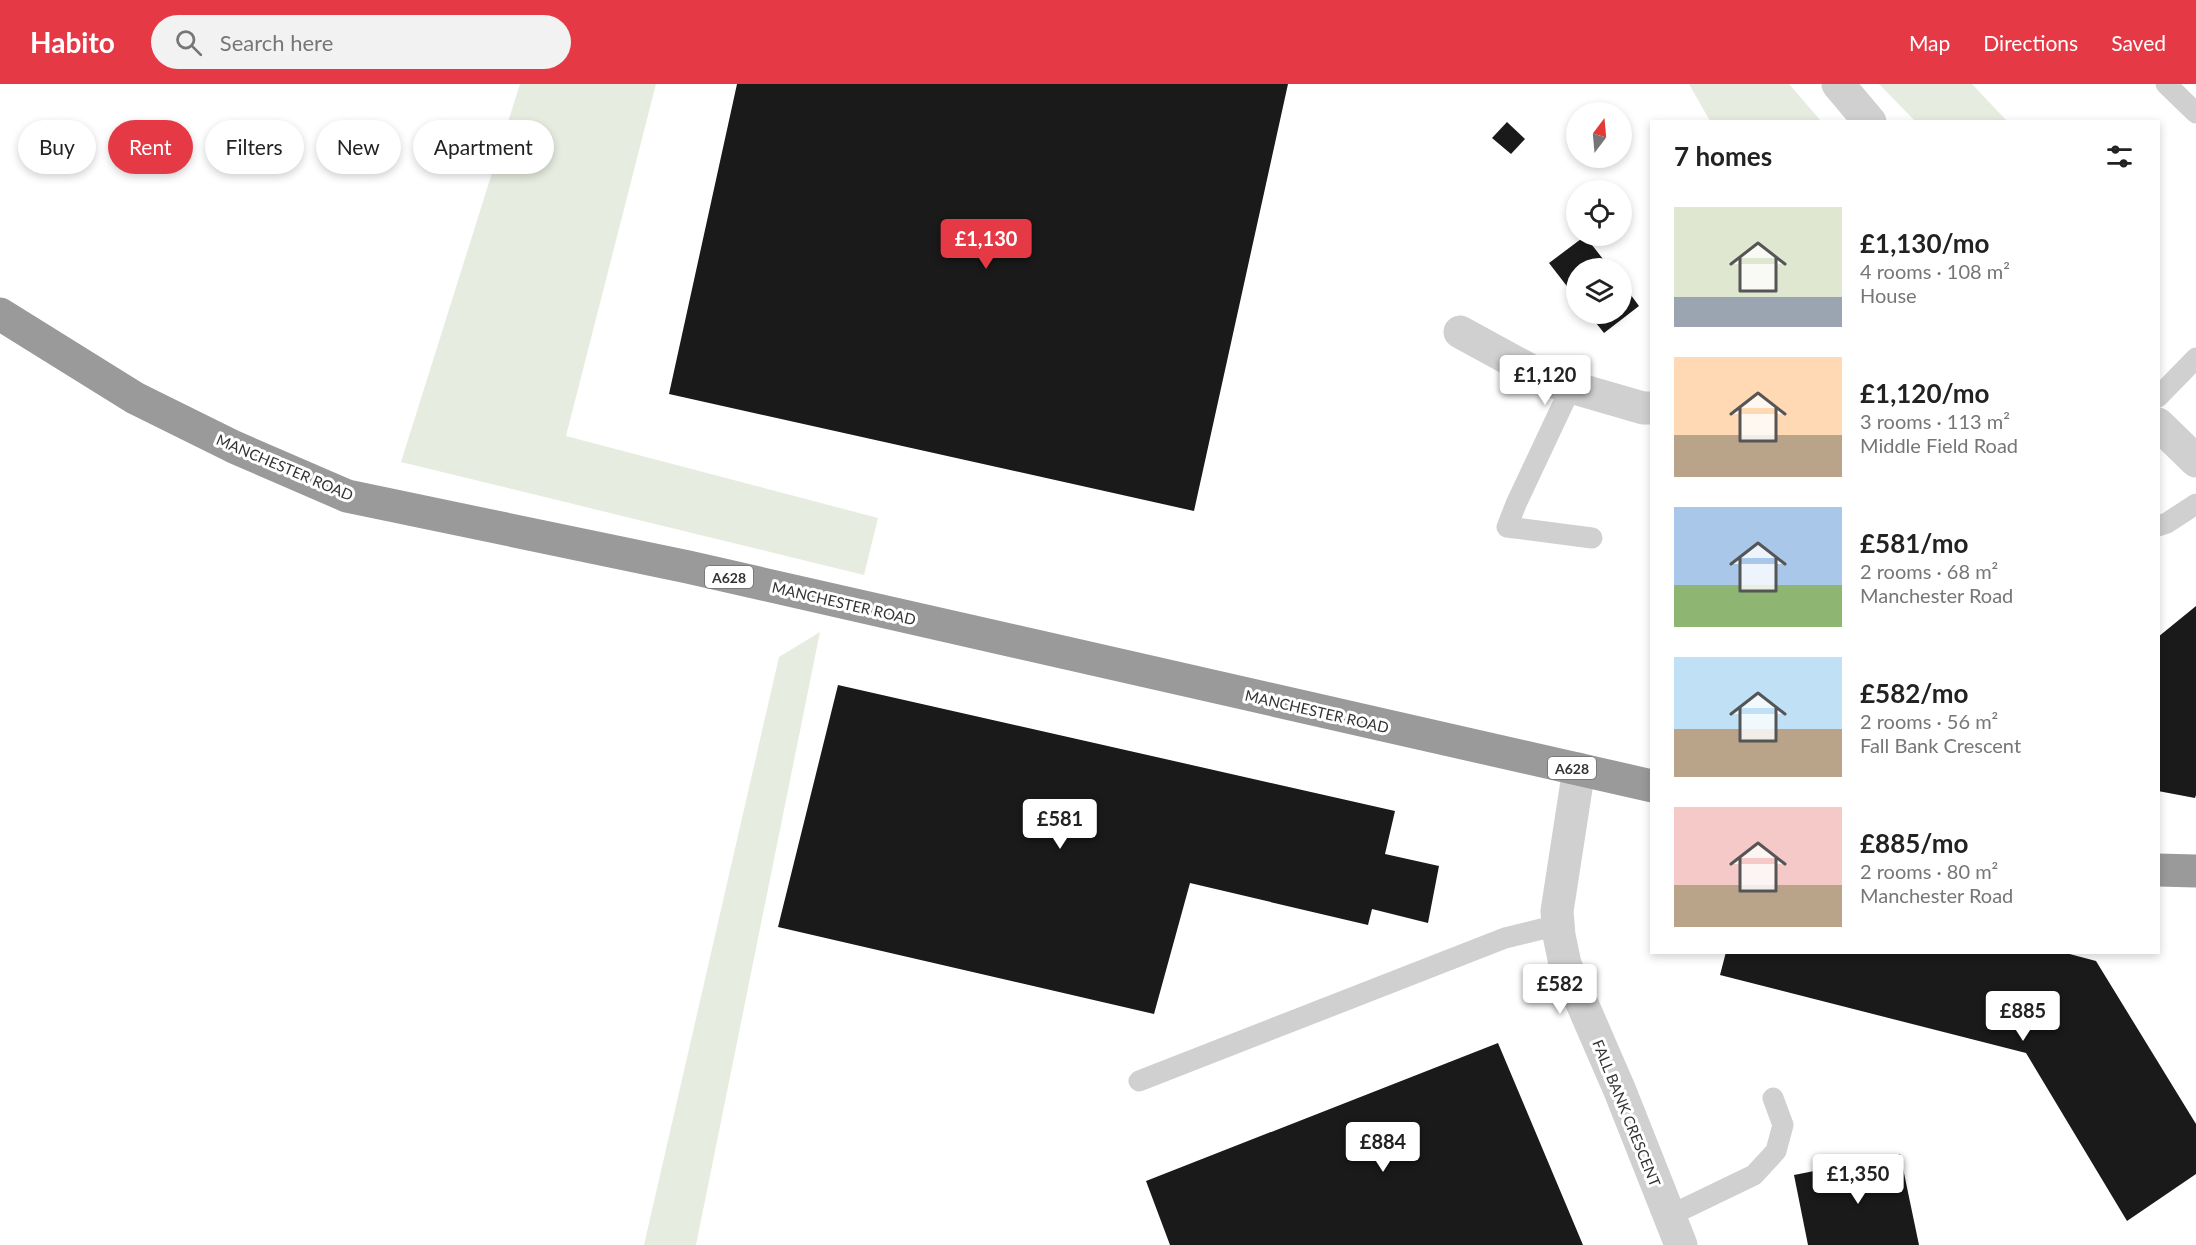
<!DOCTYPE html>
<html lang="en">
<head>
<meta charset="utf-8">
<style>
	body { margin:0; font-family:Lato,sans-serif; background:#f2f2f2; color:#222; height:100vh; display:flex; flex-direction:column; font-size:22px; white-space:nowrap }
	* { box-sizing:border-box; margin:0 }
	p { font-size:20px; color:#767676 }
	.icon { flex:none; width:33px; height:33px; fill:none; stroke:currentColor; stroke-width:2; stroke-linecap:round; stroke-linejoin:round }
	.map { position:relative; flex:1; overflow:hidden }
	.sheet { position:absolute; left:1650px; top:36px; width:510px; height:834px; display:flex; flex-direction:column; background:#fff; border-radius:0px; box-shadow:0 3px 9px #0003 }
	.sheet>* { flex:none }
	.banner { position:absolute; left:18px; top:36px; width:570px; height:54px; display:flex; gap:12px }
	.needle { width:39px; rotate:16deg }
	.buttons { position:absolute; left:1566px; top:18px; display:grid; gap:12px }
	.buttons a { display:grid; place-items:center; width:66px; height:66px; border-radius:50%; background:#fff; box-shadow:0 3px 9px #0003; font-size:30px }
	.price { position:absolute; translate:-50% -51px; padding:0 14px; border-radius:6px; background:#fff; color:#222; font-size:20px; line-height:39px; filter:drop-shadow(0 2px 3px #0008) }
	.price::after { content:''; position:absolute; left:50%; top:36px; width:18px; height:14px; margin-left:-9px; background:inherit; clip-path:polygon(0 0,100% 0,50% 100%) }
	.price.on { background:#e63946; color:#fff }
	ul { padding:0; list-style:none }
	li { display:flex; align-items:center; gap:18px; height:150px; padding:0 24px }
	li span { display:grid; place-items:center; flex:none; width:168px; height:120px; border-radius:0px; color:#555 }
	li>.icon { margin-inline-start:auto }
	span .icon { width:72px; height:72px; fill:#fffc; stroke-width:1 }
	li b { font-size:26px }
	h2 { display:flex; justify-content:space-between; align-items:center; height:72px; padding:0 24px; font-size:26px }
	.tag { padding:0 21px; border-radius:27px; background:#fff; box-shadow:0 3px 9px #0003; font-size:21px; line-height:54px }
	.tag.on { background:#e63946; color:#fff }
	header { display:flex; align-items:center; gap:36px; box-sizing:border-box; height:84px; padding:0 30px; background:#e63946; color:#fff }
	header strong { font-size:28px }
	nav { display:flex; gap:33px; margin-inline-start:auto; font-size:21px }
	.search { width:420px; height:54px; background:#f2f2f2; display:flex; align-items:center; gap:15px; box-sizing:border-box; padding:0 21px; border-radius:33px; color:#767676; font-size:22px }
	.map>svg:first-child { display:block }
	.green { fill:#e6ecdf }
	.building { fill:#1a1a1a }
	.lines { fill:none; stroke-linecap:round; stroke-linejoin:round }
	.lane { stroke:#d0d0d0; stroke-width:21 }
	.street { stroke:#d0d0d0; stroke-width:33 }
	.highway { stroke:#9a9a9a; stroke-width:33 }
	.labels { text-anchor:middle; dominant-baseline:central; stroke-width:6; stroke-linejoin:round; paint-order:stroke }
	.shield { fill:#fff; stroke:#707070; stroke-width:1.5 }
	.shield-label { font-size:14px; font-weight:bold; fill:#333 }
	.street-label { font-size:15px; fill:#333; stroke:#fff }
</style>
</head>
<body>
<header>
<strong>Habito</strong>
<div class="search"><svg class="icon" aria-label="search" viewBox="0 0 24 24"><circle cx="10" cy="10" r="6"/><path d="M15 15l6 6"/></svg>Search here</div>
<nav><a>Map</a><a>Directions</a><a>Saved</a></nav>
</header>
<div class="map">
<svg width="2196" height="1161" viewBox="0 0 2196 1161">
	<rect width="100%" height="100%" fill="#fff"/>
	<path class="green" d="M520 0H656L566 352 878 434 864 491 401 378Z
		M1689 0H1789L1821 37H1710Z
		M1879 0H1972L2007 37H1915Z
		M820 548 696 1161H644L779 573Z"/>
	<path class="building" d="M737 0H1288L1194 427 669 310Z
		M1507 38 1525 55 1511 70 1492 54Z
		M1585 152 1610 184H1576V214L1549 179Z
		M1622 199 1639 222 1604 249 1589 230H1622Z
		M2196 522V711L2195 714 2158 707V553Z
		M838 601 1395 727 1385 770 1439 782 1428 839 1372 825 1368 841 1190 799 1154 930 778 843Z
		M1726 868H2062L2096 877 2196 1040V1090L2127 1137 2026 969 1720 891Z
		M1498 959 1583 1161H1170L1146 1097Z
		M1900 1070 1919 1161H1808L1794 1091Z"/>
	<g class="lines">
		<path class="lane" d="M2166 0 2196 29
			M1571 303 1516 420 1507 443 1592 454
			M2158 313 2196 274
			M2158 442 2167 439 2196 420
			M1139 997 1505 854 1558 841
			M1669 1132 1754 1091 1776 1067 1783 1041 1773 1014"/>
		<path class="street" d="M1838 0 1870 38
			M1460 248 1550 297 1643 324H1652
			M2158 340 2196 377
			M1579 685 1557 827 1559 851 1565 880 1620 1007 1681 1161"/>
		<path class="highway" d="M0 230 135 314 234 363 347 412 688 483 1652 702
			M2158 786 2196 787"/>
	</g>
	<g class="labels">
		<g class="shield">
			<rect x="705" y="482" width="48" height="22" rx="4.5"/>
			<rect x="1548" y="673" width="48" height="22" rx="4.5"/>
		</g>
		<g class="shield-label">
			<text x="729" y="493">A628</text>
			<text x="1572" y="684">A628</text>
		</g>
		<g class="street-label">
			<text transform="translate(285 383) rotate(23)">MANCHESTER ROAD</text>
			<text transform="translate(844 519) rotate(13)">MANCHESTER ROAD</text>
			<text transform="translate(1317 627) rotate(13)">MANCHESTER ROAD</text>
			<text transform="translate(1627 1029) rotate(68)">FALL BANK CRESCENT</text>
		</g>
	</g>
</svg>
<div class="buttons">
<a><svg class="needle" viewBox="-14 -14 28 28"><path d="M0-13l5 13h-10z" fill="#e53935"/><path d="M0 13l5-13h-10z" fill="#767676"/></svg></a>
<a><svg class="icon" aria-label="locate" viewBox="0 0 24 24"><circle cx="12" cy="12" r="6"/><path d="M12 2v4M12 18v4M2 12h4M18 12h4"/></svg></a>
<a><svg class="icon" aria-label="layers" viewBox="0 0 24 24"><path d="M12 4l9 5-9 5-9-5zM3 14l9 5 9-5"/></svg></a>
</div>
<b class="price on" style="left:986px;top:186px">£1,130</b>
<b class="price" style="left:1545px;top:322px">£1,120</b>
<b class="price" style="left:1060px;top:766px">£581</b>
<b class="price" style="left:1560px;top:931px">£582</b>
<b class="price" style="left:2023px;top:958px">£885</b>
<b class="price" style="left:1383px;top:1089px">£884</b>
<b class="price" style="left:1858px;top:1121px">£1,350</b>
<div class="banner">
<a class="tag">Buy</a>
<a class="tag on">Rent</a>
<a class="tag">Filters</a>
<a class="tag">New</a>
<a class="tag">Apartment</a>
</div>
<section class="sheet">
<h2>7 homes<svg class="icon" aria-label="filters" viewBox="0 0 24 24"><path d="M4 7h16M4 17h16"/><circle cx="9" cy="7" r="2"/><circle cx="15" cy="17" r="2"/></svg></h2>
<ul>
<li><span style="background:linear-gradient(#dfe7d0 75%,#9aa5b1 0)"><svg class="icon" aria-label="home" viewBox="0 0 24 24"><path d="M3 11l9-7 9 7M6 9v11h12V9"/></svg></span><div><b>£1,130/mo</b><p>4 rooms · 108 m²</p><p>House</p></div></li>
<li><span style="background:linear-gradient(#ffd9b3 65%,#b9a48a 0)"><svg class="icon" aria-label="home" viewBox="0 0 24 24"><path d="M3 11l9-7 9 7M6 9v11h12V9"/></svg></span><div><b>£1,120/mo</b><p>3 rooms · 113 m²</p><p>Middle Field Road</p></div></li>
<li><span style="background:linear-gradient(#a9c7e8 65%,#8fb573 0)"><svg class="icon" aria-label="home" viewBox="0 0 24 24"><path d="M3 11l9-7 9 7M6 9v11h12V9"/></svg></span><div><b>£581/mo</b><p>2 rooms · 68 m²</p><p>Manchester Road</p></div></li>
<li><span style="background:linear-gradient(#bfe0f5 60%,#b9a48a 0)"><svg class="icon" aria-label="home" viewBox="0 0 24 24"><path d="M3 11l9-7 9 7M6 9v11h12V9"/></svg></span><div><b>£582/mo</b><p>2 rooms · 56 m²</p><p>Fall Bank Crescent</p></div></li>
<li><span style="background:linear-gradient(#f6c9c9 65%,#b9a48a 0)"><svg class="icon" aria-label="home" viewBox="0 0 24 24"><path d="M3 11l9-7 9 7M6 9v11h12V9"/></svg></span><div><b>£885/mo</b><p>2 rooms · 80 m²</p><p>Manchester Road</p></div></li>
</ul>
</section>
</div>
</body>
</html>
